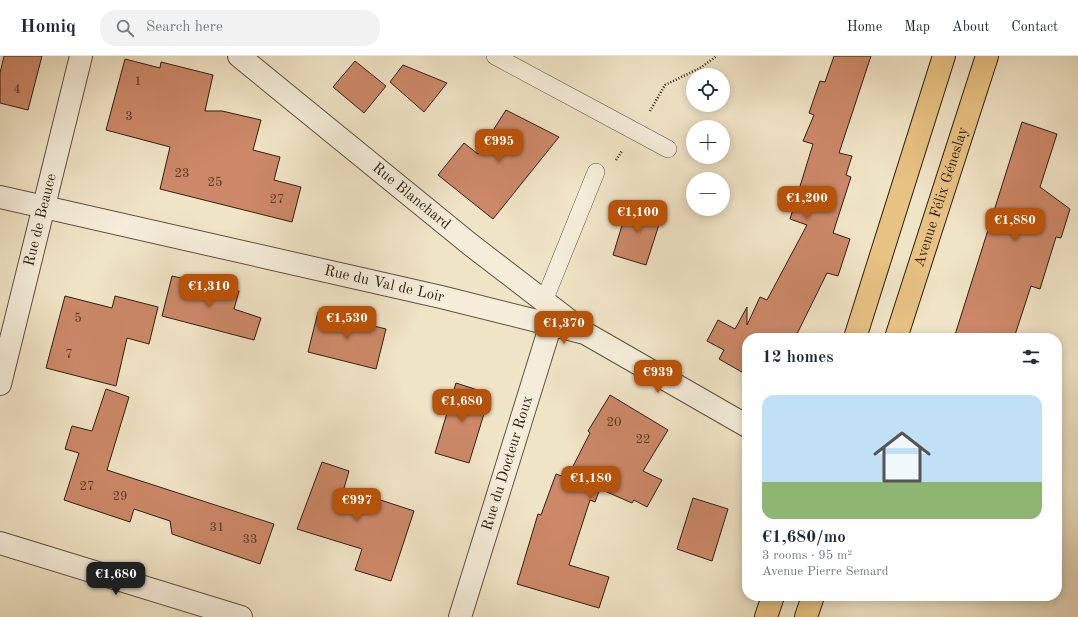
<!DOCTYPE html>
<html lang="en">
<head>
<meta charset="utf-8">
<style>
	body { margin:0; font-family:"Old Standard TT",serif; background:#f2f2f3; color:#1f2937; height:100vh; display:flex; flex-direction:column; font-size:15px; white-space:nowrap }
	* { box-sizing:border-box; margin:0 }
	p { font-size:13px; color:#747a83 }
	.icon { flex:none; width:22px; height:22px; fill:none; stroke:currentColor; stroke-width:2; stroke-linecap:round; stroke-linejoin:round }
	.map { position:relative; flex:1; overflow:hidden }
	.details { position:absolute; left:742px; top:277px; width:320px; height:268px; display:flex; flex-direction:column; background:#fff; border-radius:16px; box-shadow:0 2px 10px #0003 }
	.details>* { flex:none }
	.controls { position:absolute; left:686px; top:12px; display:grid; gap:8px }
	.controls a { display:grid; place-items:center; width:44px; height:44px; border-radius:50%; background:#fff; box-shadow:0 2px 10px #0003; font-size:20px }
	.price { position:absolute; translate:-50% -34px; padding:0 9px; border-radius:8px; background:#b45309; color:#fff; font-size:13px; line-height:26px; filter:drop-shadow(0 1px 2px #0008) }
	.price::after { content:''; position:absolute; left:50%; top:24px; width:12px; height:9px; margin-left:-6px; background:inherit; clip-path:polygon(0 0,100% 0,50% 100%) }
	.price.current { background:#222; color:#fff }
	ul { padding:0; list-style:none }
	li { display:grid; align-content:center; gap:8px; height:212px; padding:0 20px }
	li+li { border-top:1px solid #e0e1e3 }
	li span { display:grid; place-items:center; height:124px; border-radius:12px; color:#555 }
	li>.icon { margin-inline-start:auto }
	span .icon { width:72px; height:72px; fill:#fffc; stroke-width:1 }
	li b { font-size:17px }
	h2 { display:flex; justify-content:space-between; align-items:center; height:48px; padding:0 20px; font-size:17px }
	header { display:flex; align-items:center; gap:24px; box-sizing:border-box; height:56px; padding:0 20px; background:#fff; border-bottom:1px solid #e0e1e3 }
	header strong { font-size:19px }
	nav { display:flex; gap:22px; margin-inline-start:auto; font-size:14px }
	.search { width:280px; height:36px; background:#f2f2f3; display:flex; align-items:center; gap:10px; box-sizing:border-box; padding:0 14px; border-radius:16px; color:#747a83; font-size:15px }
	.map>svg:first-child { display:block }
	.building { fill:#cc8868; stroke:#2f200f }
	.lines { fill:none; stroke-linecap:round; stroke-linejoin:round }
	.lane-casing { stroke:#5f513d; stroke-width:18 }
	.street-casing { stroke:#5f513d; stroke-width:24 }
	.primary-casing { stroke:#2f200f; stroke-width:24 }
	.path { stroke:#2f200f; stroke-width:2.5; stroke-dasharray:1 2; stroke-linecap:butt }
	.lane { stroke:#f5edda; stroke-width:17 }
	.street { stroke:#f5edda; stroke-width:22 }
	.primary { stroke:#e8c283; stroke-width:22 }
	.labels { text-anchor:middle; dominant-baseline:central; stroke-width:3; stroke-linejoin:round; paint-order:stroke }
	.number-label { font-size:13px; fill:#563a25 }
	.street-label { font-size:15px; fill:#2f200f; stroke:#f5edda }
</style>
</head>
<body>
<header>
<strong>Homiq</strong>
<div class="search"><svg class="icon" aria-label="search" viewBox="0 0 24 24"><circle cx="10" cy="10" r="6"/><path d="M15 15l6 6"/></svg>Search here</div>
<nav><a>Home</a><a>Map</a><a>About</a><a>Contact</a></nav>
</header>
<div class="map">
<svg width="1078" height="561" viewBox="0 0 1078 561">
	<rect width="100%" height="100%" fill="#f0e4c6"/>
	<filter id="stains"><feTurbulence type="fractalNoise" baseFrequency=".005" numOctaves="4"/><feColorMatrix values="0 0 0 0 .2 0 0 0 0 .09 0 0 0 0 .02 0 0 0 .5 -.17"/></filter>
	<radialGradient id="worn" r=".72"><stop offset=".6" stop-color="#630" stop-opacity="0"/><stop offset="1" stop-color="#630" stop-opacity=".3"/></radialGradient>
	<path class="building" d="M4 0H42L28 54 0 47V17Z
		M834 0H871L839 97 852 100 846 119 851 121 833 177 850 183 838 220 827 217 795 282H747V319L719 303 724 294 707 285 718 264 735 273 747 251V269L760 241 767 244 807 169 790 163 813 88 803 85 814 59 809 57 820 25 825 26Z
		M125 3 160 12 161 6 213 19 205 55H222L261 64 253 94 280 101 274 124 301 131 292 166 160 133 170 91 106 74Z
		M355 5 386 30 364 57 333 31Z
		M403 9 447 27 424 56 390 26Z
		M506 54 559 81 493 163 438 119 464 87 478 98Z
		M1022 66 1057 78 1040 131 1070 153 1061 182 1056 181 1040 233 1031 230 1014 282H954Z
		M627 153H664L646 209 613 199Z
		M172 220 239 235 234 253 261 262 254 284 162 260Z
		M65 240 112 252 115 240 158 251 149 288 127 282 116 330 46 312Z
		M318 256 386 273 376 313 308 296Z
		M456 327 490 338 469 407 435 397Z
		M106 333 129 341 107 414 274 468 260 508 172 478 170 465 134 453 130 466 64 444 79 397 65 393 72 370 92 375Z
		M610 339 668 374 643 415 662 424 647 451 634 444 632 447 600 433 595 446 590 444 569 509 609 521 599 552 517 528 538 458 541 459 556 418 567 422 590 377 588 375Z
		M322 406 349 415 344 432 414 455 391 525 355 514 362 493 297 473Z
		M693 442 728 453 712 505 677 493Z"/>
	<g class="lines">
		<defs>
			<path id="lane" d="M495 0 668 93
				M544 245 596 116"/>
			<g id="street">
				<path id="s1" d="M239 0 471 189 579 272"/>
				<path id="s2" d="M0 141 441 241 585 277 747 370"/>
				<path id="s3" d="M0 328 81 0"/>
				<path d="M0 487 241 561"/>
				<path id="s4" d="M460 561 555 255"/>
			</g>
			<g id="primary">
				<path d="M855 282 944 0"/>
				<path id="s5" d="M896 282 987 0"/>
				<path d="M766 561 773 540"/>
				<path d="M806 561 813 540"/>
			</g>
		</defs>
		<use href="#lane" class="lane-casing"/>
		<use href="#street" class="street-casing"/>
		<use href="#primary" class="primary-casing"/>
		<path class="path" d="M650 55 665 29 700 12 717 0
			M616 104 622 95"/>
		<use href="#lane" class="lane"/>
		<use href="#street" class="street"/>
		<use href="#primary" class="primary"/>
	</g>
	<g class="labels">
		<g class="number-label">
			<text x="138" y="25">1</text>
			<text x="17" y="33">4</text>
			<text x="129" y="60">3</text>
			<text x="182" y="117">23</text>
			<text x="215" y="126">25</text>
			<text x="277" y="143">27</text>
			<text x="78" y="262">5</text>
			<text x="69" y="298">7</text>
			<text x="614" y="366">20</text>
			<text x="643" y="383">22</text>
			<text x="87" y="430">27</text>
			<text x="120" y="440">29</text>
			<text x="217" y="471">31</text>
			<text x="250" y="483">33</text>
		</g>
		<g class="street-label">
			<text stroke="none"><textPath href="#s1" startOffset="222">Rue Blanchard</textPath></text>
			<text stroke="none"><textPath href="#s5" startOffset="148">Avenue Félix Géneslay</textPath></text>
			<text stroke="none"><textPath href="#s3" startOffset="169">Rue de Beauce</textPath></text>
			<text stroke="none"><textPath href="#s2" startOffset="394">Rue du Val de Loir</textPath></text>
			<text stroke="none"><textPath href="#s4" startOffset="161">Rue du Docteur Roux</textPath></text>
		</g>
	</g>
	<rect width="100%" height="100%" filter="url(#stains)"/>
	<rect width="100%" height="100%" fill="url(#worn)"/>
</svg>
<div class="controls">
<a><svg class="icon" aria-label="locate" viewBox="0 0 24 24"><circle cx="12" cy="12" r="6"/><path d="M12 2v4M12 18v4M2 12h4M18 12h4"/></svg></a>
<a>+</a>
<a>−</a>
</div>
<b class="price" style="left:499px;top:107px">€995</b>
<b class="price" style="left:807px;top:164px">€1,200</b>
<b class="price" style="left:638px;top:178px">€1,100</b>
<b class="price" style="left:1015px;top:186px">€1,880</b>
<b class="price" style="left:209px;top:252px">€1,310</b>
<b class="price" style="left:347px;top:284px">€1,530</b>
<b class="price" style="left:564px;top:289px">€1,370</b>
<b class="price" style="left:658px;top:338px">€939</b>
<b class="price" style="left:462px;top:367px">€1,680</b>
<b class="price" style="left:591px;top:444px">€1,180</b>
<b class="price" style="left:357px;top:466px">€997</b>
<b class="price current" style="left:116px;top:540px">€1,680</b>
<section class="details">
<h2>12 homes<svg class="icon" aria-label="filters" viewBox="0 0 24 24"><path d="M4 7h16M4 17h16"/><circle cx="9" cy="7" r="2"/><circle cx="15" cy="17" r="2"/></svg></h2>
<ul>
<li><span style="background:linear-gradient(#bfe0f5 70%,#8fb573 0)"><svg class="icon" aria-label="home" viewBox="0 0 24 24"><path d="M3 11l9-7 9 7M6 9v11h12V9"/></svg></span><div><b>€1,680/mo</b><p>3 rooms · 95 m²</p><p>Avenue Pierre Semard</p></div></li>
</ul>
</section>
</div>
</body>
</html>
